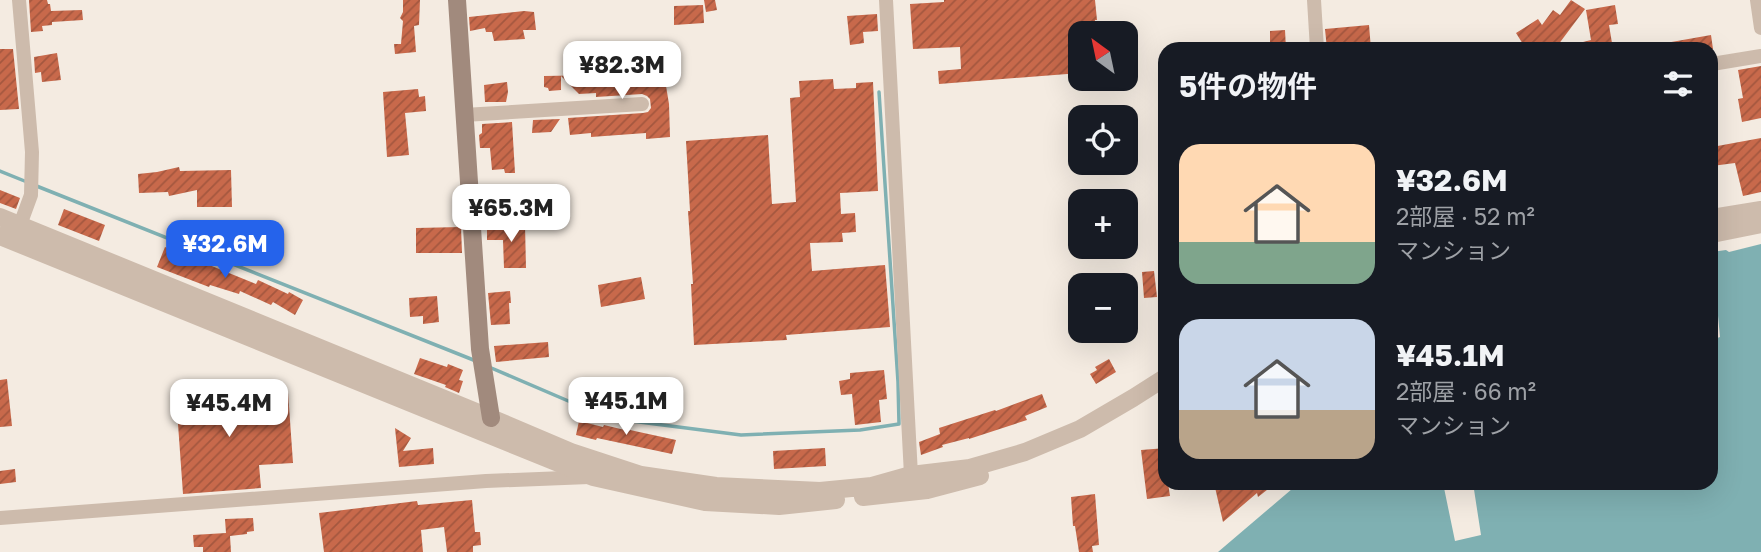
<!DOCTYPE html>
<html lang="ja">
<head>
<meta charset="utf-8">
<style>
	body { margin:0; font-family:"Golos Text","Noto Sans JP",sans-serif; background:#242831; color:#f1f3f6; height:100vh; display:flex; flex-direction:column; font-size:26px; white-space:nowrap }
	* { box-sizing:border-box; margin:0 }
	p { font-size:23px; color:#9ea1a6 }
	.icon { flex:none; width:38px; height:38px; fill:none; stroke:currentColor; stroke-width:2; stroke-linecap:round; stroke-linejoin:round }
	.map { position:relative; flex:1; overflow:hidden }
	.details { position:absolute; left:1158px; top:42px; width:560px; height:448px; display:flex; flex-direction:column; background:#171b24; border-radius:21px; box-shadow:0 7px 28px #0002 }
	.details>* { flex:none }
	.needle { width:46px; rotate:327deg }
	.buttons { position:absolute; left:1068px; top:21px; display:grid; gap:14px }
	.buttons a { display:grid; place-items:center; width:70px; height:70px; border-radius:14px; background:#171b24; box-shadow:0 7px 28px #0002; font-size:35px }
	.price { position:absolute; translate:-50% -60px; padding:0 16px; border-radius:14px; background:#fff; color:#222; font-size:23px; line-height:46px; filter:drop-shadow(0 2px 4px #0008) }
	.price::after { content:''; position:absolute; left:50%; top:42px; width:21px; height:16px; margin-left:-10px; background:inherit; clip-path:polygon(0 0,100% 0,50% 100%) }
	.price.active { background:#2563eb; color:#fff }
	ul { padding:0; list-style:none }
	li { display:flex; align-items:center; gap:21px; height:175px; padding:0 21px }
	li span { display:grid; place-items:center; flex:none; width:196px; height:140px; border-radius:21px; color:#555 }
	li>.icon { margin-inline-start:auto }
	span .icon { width:84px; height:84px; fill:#fffc; stroke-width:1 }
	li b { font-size:30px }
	h2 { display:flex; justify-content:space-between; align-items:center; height:84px; padding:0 21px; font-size:30px }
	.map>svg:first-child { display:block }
	.water { fill:#7fb0b2 }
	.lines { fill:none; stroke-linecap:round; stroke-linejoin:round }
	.stream { stroke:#7fb0b2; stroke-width:3.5 }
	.building { fill:url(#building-hatch) }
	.minor { stroke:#cdbbac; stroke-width:14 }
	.tertiary { stroke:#cdbbac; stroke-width:18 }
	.secondary { stroke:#a18a7d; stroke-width:18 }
</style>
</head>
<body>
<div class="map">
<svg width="1761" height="552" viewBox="0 0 1761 552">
	<defs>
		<pattern id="building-hatch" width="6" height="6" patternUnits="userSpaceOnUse" patternTransform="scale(1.75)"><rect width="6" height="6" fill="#c8694b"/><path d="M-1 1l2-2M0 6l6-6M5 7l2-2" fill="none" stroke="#a4573f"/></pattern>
	</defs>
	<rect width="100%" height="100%" fill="#f4ebe1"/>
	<path class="water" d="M1761 244V552H1218L1299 483H1443L1455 541 1481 535 1473 483H1712V340L1720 337 1712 252 1726 250 1729 252Z"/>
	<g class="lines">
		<path class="stream" d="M0 171 27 182
			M34 185 476 361
			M489 367 608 418 741 435 860 430 899 424 898 382 879 92"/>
	</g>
	<path class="building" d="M29 0H47L48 4H50L51 11 82 10 83 20 52 22V25L42 26 43 31 31 32Z
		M403 0H420L419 25 414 26 416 52 395 54 394 44H401L403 21 400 18 403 12Z
		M704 0H715L717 10 706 12Z
		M944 0H1095L1097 20H1095L1096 33H1080V73L939 84 938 71 961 69 960 47 913 49 910 4 944 2Z
		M1571 0 1585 9 1555 49H1526L1516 33 1538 19 1542 25 1553 10 1560 15Z
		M703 5 704 23 674 25V6Z
		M1615 5 1618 24 1609 25 1613 49H1571V45L1591 40 1586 10Z
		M524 11 534 12 536 30H523L525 39 494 41 492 32H486L485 28 470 31 469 17Z
		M877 14 878 31 863 32 864 43 850 45 847 16Z
		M1369 25 1371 49H1327L1325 29Z
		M1285 30 1286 49H1270V31Z
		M1711 35 1713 49H1661L1660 44Z
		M0 49H13L19 109 0 110Z
		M57 53 61 80 42 82 41 72 35 73 34 57Z
		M666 62 668 86H666L669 104 670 137 646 139V133L591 137V133L570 135 568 118 643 113 648 112 651 108 650 99 647 96 642 94 596 97V93L579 94 561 76V90L549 91 548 88 544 87V76L600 75 616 73 615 70 643 68 642 64Z
		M1761 66V118L1742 122 1738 99 1743 98 1738 70Z
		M833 79 834 89 856 88V83L873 82 878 191 840 193 841 214 855 213 856 232 842 233 843 242 810 243 812 271 885 265 890 327 786 335 787 340 694 345 691 284H693L688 211H690L686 141 768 135 772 204 796 202 790 98 800 97 799 81Z
		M507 82 508 92 506 102H485L484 85Z
		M418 89 419 97 425 96 426 111 405 113 409 155 387 157 383 92Z
		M560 119 551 132 532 133 533 120Z
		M512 122 515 173H505L504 169 492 170 490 148H480L479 135 482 133V124Z
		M1761 138V192L1743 196 1735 163 1712 166V147Z
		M179 167 180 171 231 170 232 207H197V190L169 196 168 192 139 193 138 174 157 172Z
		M0 190 20 198 16 209 0 203Z
		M64 209 105 225 99 241 58 225Z
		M487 225H525L526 268H504L503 240H487Z
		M461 227 462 253H416V228Z
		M165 247 256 284 258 280 288 294 289 292 303 300 295 315 273 302 271 305 240 291 239 294 210 285 209 287 157 267Z
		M1154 271 1157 297 1144 298 1142 272Z
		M641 277 645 299 601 307 598 285Z
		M510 291 511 303H509L510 324 491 325 488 293Z
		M437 296 439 322 423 324V316L410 317 409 298Z
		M548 342 549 357 496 362 494 346Z
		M420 358 447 367 448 364 463 370 459 380 463 381 459 393 445 387 446 385 414 374Z
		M1109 359 1116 372 1096 384 1090 374 1097 370 1095 367Z
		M884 370 887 399 879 400 881 422 855 425 852 394 841 395 839 381 850 379V373Z
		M7 379 12 426 0 427V380Z
		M215 379 218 418 258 415 256 394 288 392 293 463 259 465 261 488 183 494 175 382Z
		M1042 394 1047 407 1025 416 1027 420 969 439V438L942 445 943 447 921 455 919 442 940 434 939 428 995 410 996 411Z
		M579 421 603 427 604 425 629 431 630 430 676 440 672 454 597 438 596 440 576 435Z
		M395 428 411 438 403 451 433 448 434 464 399 467Z
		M825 448 826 466 774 469 773 451Z
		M1166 448V483H1168L1170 496 1147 499 1141 450Z
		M15 469 16 482 0 484V471Z
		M1214 483H1276L1258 497 1257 493 1223 522Z
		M1095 494 1099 545 1092 546 1093 552H1079L1075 526H1073L1071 497Z
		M472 500 475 532H480L481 545 473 546V552H447L444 527 421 530 423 552H324L319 513 417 501 418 505Z
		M253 518 254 531 247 532V534L230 536 231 552H203V547H194L193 535 226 533 225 519Z"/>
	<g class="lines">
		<path class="minor" d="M19 0 32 152 31 195 20 225
			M886 0 911 475
			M1314 0 1317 49
			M1757 0 1761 28
			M1712 64 1761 56
			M464 115 642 104
			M0 518 486 481 589 477"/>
		<path class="tertiary" d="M0 217 491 418 571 452 641 475 716 486 820 491 872 486 911 475 970 468 1025 452 1080 429 1133 398 1166 377
			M1712 218 1761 210
			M1712 234 1761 224
			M0 236 593 477 705 502 779 506 836 500
			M863 497 927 490 980 476"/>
		<path class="secondary" d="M457 0 480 349 491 418"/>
	</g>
</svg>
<div class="buttons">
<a><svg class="needle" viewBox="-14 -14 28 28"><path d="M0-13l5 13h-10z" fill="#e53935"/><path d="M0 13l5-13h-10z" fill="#9ea1a6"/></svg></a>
<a><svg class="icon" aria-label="locate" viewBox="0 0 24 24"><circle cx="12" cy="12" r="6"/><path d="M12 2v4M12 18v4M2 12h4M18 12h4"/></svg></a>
<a>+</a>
<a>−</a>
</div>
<b class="price" style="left:622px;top:101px">¥82.3M</b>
<b class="price" style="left:511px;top:244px">¥65.3M</b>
<b class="price active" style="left:225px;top:280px">¥32.6M</b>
<b class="price" style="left:626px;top:437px">¥45.1M</b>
<b class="price" style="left:229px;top:439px">¥45.4M</b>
<section class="details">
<h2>5件の物件<svg class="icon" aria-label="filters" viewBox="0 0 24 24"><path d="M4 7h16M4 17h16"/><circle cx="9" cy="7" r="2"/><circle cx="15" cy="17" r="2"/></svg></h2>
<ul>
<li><span style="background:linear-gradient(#ffd9b3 70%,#7fa58c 0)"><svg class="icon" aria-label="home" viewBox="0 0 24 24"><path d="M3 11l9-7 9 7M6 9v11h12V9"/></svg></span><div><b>¥32.6M</b><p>2部屋 · 52 m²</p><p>マンション</p></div></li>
<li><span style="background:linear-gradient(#c9d6e8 65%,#b9a48a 0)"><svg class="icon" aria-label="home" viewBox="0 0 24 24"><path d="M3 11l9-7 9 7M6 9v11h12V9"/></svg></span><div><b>¥45.1M</b><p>2部屋 · 66 m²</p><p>マンション</p></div></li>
</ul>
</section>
</div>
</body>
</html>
